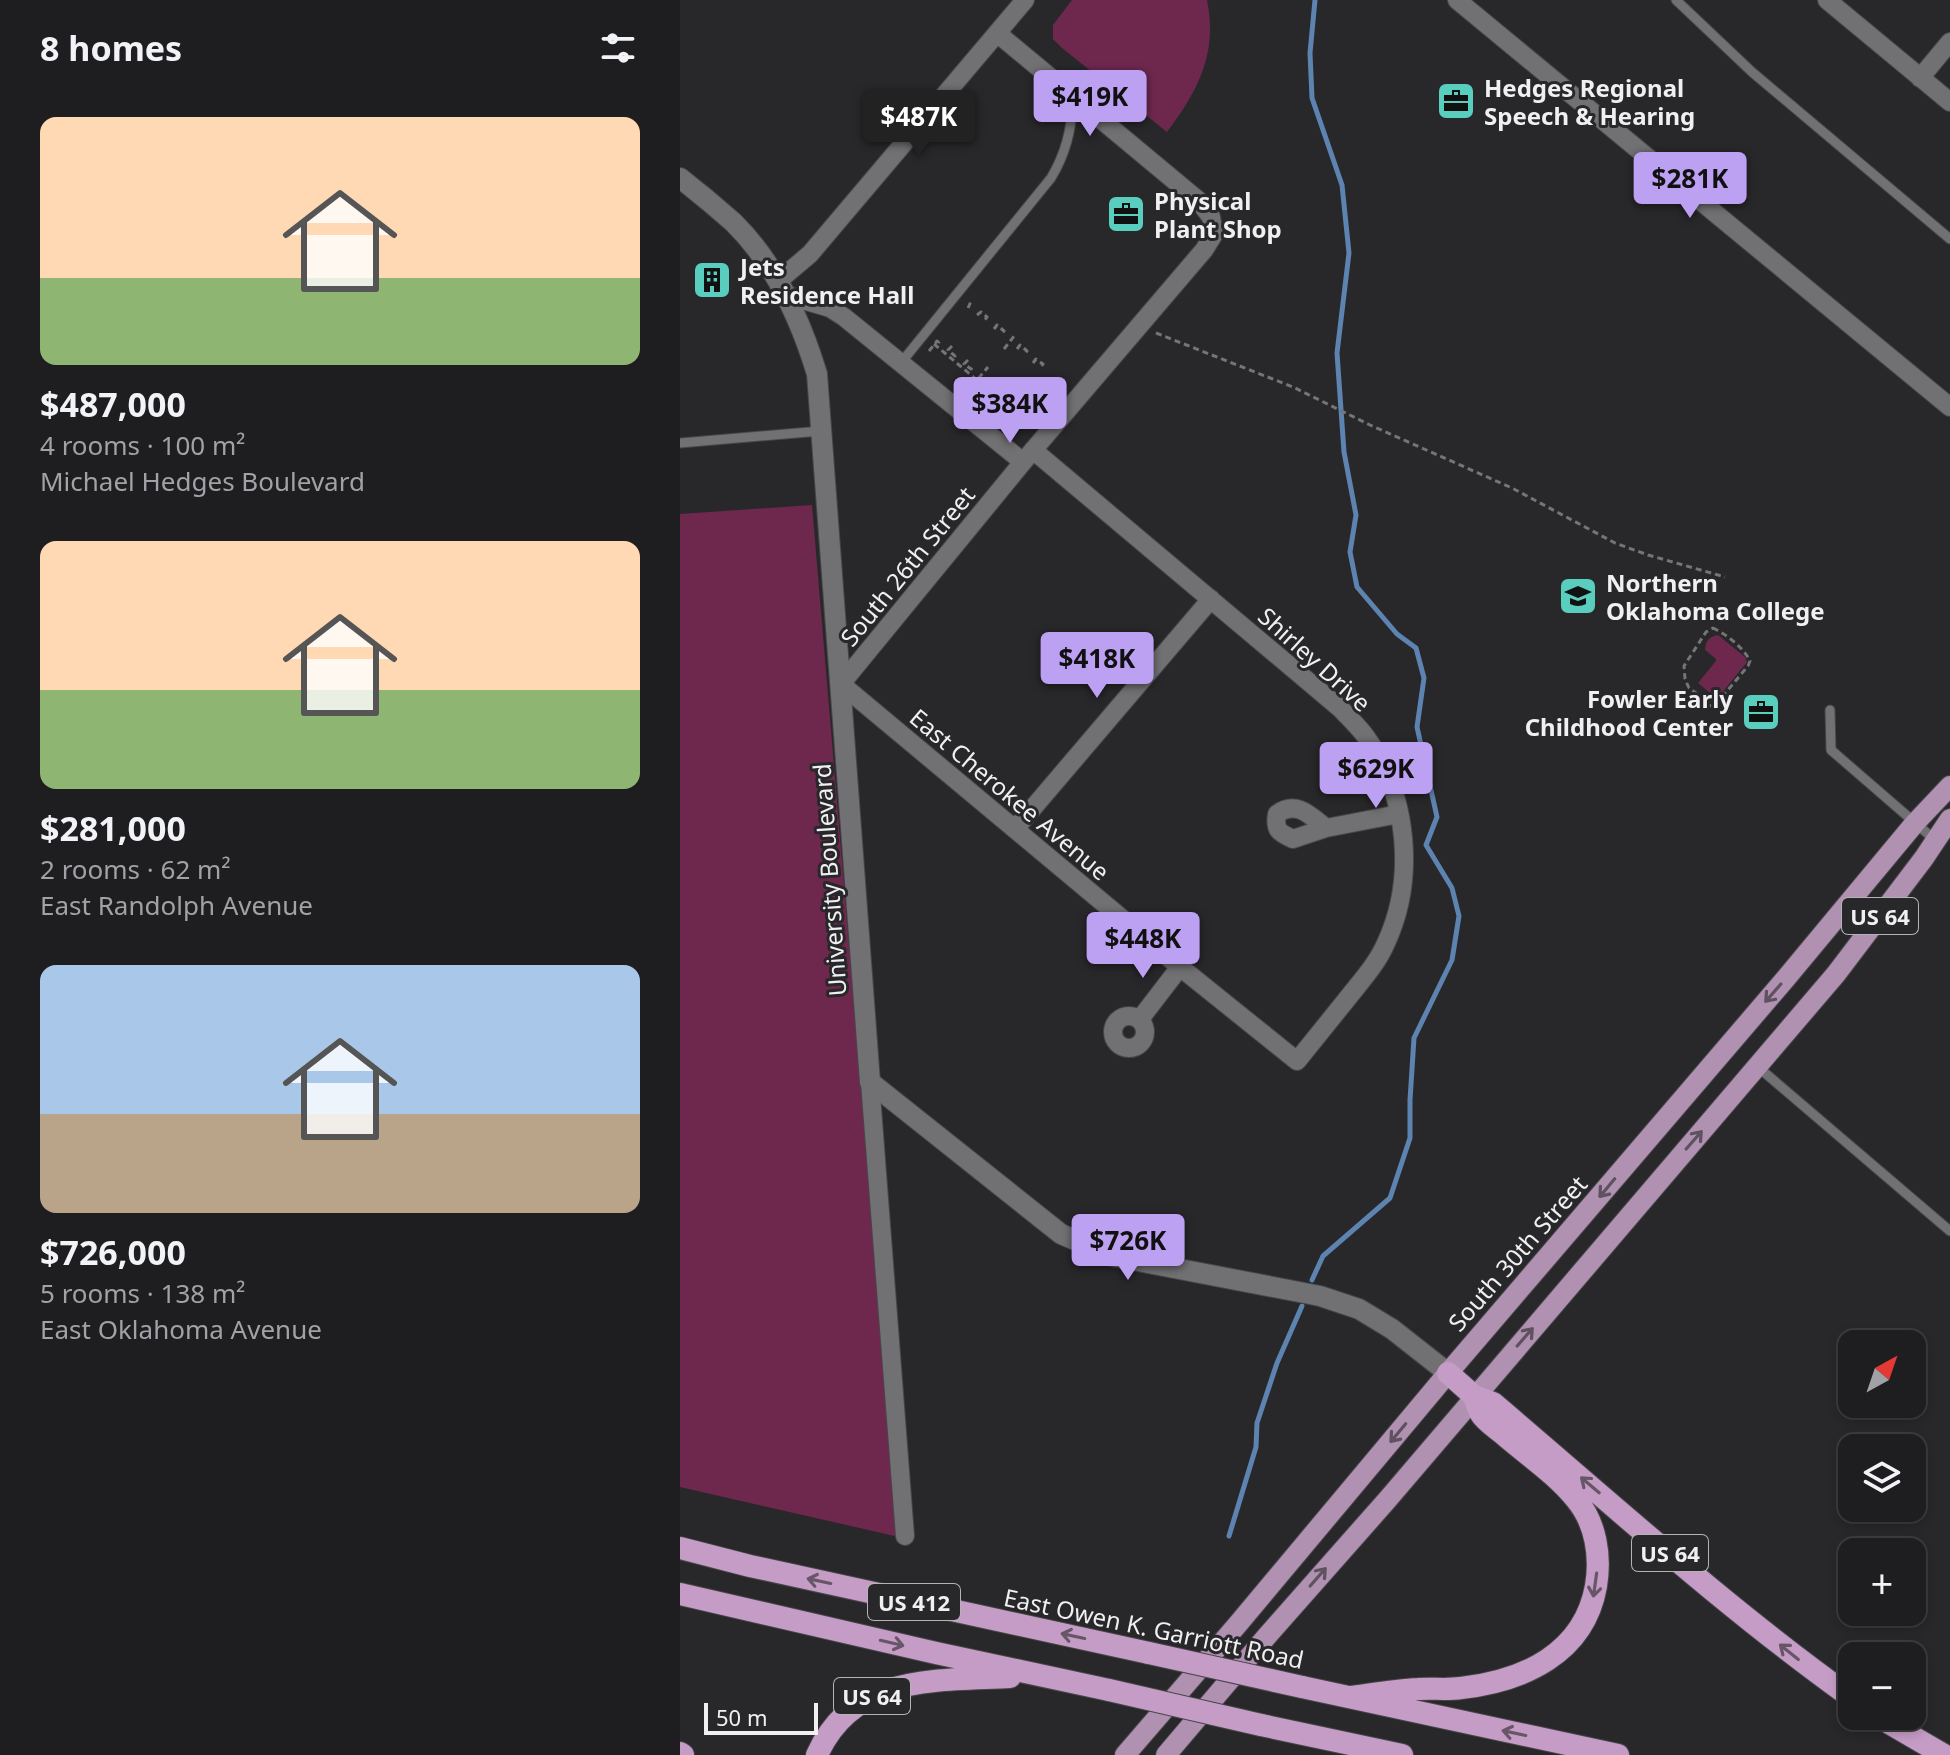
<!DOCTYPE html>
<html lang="en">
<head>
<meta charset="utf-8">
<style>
	body { margin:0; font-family:"Noto Sans",sans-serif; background:#2b2a2d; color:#f1f3f6; height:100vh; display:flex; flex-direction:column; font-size:30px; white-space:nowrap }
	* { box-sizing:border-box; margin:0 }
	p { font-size:26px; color:#a1a2a5 }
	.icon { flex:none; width:44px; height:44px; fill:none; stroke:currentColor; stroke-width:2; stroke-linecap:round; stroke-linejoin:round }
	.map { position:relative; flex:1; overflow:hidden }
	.drawer { display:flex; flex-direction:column; background:#1e1d20; width:680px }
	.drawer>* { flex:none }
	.needle { width:52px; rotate:40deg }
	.buttons { position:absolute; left:1158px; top:1330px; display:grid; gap:16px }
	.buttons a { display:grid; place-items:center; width:88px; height:88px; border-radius:16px; background:#1e1d20; box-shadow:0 4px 12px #0003,0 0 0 2px #3c3b3e; font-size:40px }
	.scale { position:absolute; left:24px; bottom:20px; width:114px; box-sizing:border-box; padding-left:8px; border:4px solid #f0f0f2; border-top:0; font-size:22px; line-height:28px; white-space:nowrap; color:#f0f0f2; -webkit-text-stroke:6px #28272a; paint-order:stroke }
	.price { position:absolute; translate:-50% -68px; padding:0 18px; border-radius:8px; background:#bca0f2; color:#111; font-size:26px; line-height:52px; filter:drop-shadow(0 2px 4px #0008) }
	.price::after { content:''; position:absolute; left:50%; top:48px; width:24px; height:18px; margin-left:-12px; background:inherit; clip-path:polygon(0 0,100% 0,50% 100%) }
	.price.selected { background:#222; color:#fff }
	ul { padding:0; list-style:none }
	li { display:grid; align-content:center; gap:16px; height:424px; padding:0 40px }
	li span { display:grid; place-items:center; height:248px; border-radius:16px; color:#555 }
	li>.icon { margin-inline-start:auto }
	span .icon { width:144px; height:144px; fill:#fffc; stroke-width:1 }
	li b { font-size:34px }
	h2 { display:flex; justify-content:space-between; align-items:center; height:96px; padding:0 40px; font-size:34px }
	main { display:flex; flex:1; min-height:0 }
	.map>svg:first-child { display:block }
	.green { fill:#6e284e }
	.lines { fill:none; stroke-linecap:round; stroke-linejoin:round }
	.stream { stroke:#5d83b0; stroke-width:5 }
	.service-casing { stroke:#474649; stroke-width:11 }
	.minor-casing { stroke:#474649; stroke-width:20 }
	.tertiary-casing { stroke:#474649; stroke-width:22 }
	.primary-casing { stroke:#474649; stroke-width:22 }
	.trunk-casing { stroke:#474649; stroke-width:24 }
	.path { stroke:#757577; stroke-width:3; stroke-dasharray:6 4; stroke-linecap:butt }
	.service { stroke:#717073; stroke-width:9 }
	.minor { stroke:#717073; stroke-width:18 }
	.tertiary { stroke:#717073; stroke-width:20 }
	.primary { stroke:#b091b1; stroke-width:20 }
	.trunk { stroke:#c59cc6; stroke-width:22 }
	.trunk-bridge-casing { stroke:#474649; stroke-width:24; stroke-linecap:butt }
	.trunk-bridge { stroke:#c59cc6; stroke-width:22 }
	.oneway { stroke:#5e5160 }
	.oneway2 { stroke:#675668 }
	.labels { text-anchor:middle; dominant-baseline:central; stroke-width:6; stroke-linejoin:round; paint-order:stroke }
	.shield { fill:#28272a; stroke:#b4b4b6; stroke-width:2 }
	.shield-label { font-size:22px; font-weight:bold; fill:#f0f0f2 }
	.poi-label { font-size:24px; font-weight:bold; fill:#f0f0f2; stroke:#28272a; text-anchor:start }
	.street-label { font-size:24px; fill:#f0f0f2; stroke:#28272a }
</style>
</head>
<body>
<main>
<section class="drawer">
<h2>8 homes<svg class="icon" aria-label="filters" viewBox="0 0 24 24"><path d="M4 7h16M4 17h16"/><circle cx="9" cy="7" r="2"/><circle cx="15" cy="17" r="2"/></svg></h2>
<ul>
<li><span style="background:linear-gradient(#ffd9b3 65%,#8fb573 0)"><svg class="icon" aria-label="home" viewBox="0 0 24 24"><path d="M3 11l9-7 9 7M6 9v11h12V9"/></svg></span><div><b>$487,000</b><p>4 rooms · 100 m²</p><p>Michael Hedges Boulevard</p></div></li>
<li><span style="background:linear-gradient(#ffd9b3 60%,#8fb573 0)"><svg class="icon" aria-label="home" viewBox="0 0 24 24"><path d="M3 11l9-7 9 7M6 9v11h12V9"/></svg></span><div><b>$281,000</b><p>2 rooms · 62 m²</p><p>East Randolph Avenue</p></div></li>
<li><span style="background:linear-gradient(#a9c7e8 60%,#b9a48a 0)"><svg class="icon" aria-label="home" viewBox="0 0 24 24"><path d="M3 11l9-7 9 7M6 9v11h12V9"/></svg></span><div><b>$726,000</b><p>5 rooms · 138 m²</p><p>East Oklahoma Avenue</p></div></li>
</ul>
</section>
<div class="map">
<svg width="1270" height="1755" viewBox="0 0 1270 1755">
	<rect width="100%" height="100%" fill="#28272a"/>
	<path class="green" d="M392 0H527C538 53 518 91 487 132L382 48 373 39V25Z
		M132 505 219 1537 0 1487V514Z
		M1038 635 1065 657 1067 662 1037 699 1018 683 1036 661V659L1025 650C1026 640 1029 637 1038 635Z"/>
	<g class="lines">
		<path class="stream" d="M632 1280 643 1256 710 1198 730 1138V1100L734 1038 772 960 779 916 772 888 746 845 757 817 737 727 744 678 736 648 717 634 677 587 670 552 676 515 664 452 657 353 669 253 662 185 632 98 630 53 635 0
			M549 1536 576 1447 577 1423 597 1363 622 1306"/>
		<defs>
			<path id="service" d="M996 0 1072 72 1270 239
				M220 364 371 178C386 153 393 126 392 97
				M0 443 141 431
				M1150 710 1151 750 1255 840
				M1078 1067 1270 1231"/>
			<path id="minor" d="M777 0 1270 407
				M1147 0 1270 102
				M317 33 519 201 531 217 534 234 524 250 343 462 161 684 500 967 617 1061C634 1040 651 1019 667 999 681 981 697 964 706 943 736 878 728 795 686 737 679 727 669 718 661 709L353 450
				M1240 78 1270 42
				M98 281 130 254 345 0
				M106 295 150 308 164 317 343 462
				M646 828 613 839C600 833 594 831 597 814 616 800 630 815 646 828L719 814
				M335 829 531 599
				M433 1032a16 16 0 1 1 32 0a16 16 0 1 1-32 0Z
				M460 1019 500 967
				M190 1082 225 1536"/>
			<path id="tertiary" d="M0 178C18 192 36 207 53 222 95 263 120 318 137 374L190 1082 381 1234 432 1256 640 1296 679 1309 712 1329 768 1373"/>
			<path id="primary" d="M445 1755 558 1624 768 1373 1107 977 1235 823 1270 786
				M486 1755 587 1636 708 1499 1156 974 1244 858 1270 819"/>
			<path id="trunk" d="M768 1373 794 1396 813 1403C931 1503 1046 1608 1172 1698
				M0 1548 70 1566 469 1653
				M0 1594 256 1653 429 1690
				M622 1687 938 1755
				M671 1697C693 1694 716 1690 738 1689 752 1688 767 1690 781 1688 843 1681 904 1654 916 1586 921 1556 916 1523 896 1499 876 1474 847 1455 823 1434 816 1428 805 1421 801 1414 798 1409 796 1402 794 1396
				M1197 1716 1264 1755
				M581 1725 722 1755
				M0 1753 3 1755
				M137 1755C173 1674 255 1681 330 1677"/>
		</defs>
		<use href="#service" class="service-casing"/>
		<use href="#minor" class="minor-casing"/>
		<use href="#tertiary" class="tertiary-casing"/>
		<use href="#primary" class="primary-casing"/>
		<use href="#trunk" class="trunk-casing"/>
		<path class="path" d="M288 308 292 299
			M297 315 301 312 307 317 304 321
			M314 329 317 325 324 331 320 335
			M476 333 613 387 690 425 832 488 935 543 968 555 1045 577
			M254 344 340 416
			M272 346 268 350 275 356 278 352
			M324 349 335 335
			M337 349 340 345 347 351 344 355
			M249 351 257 341 259 342 262 338
			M288 360 284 364 291 369 294 365
			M353 363 356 359 363 364 360 368
			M312 380 308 384 315 389 318 385
			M292 386 308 367
			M328 393 324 397 331 403 334 399
			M335 422 343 412 340 410 344 406
			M1033 628C1046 634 1064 648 1070 661L1068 666 1037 703 1032 706 1024 704 1016 693 1009 688 1005 679 1004 666 1026 632Z"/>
		<use href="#service" class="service"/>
		<use href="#minor" class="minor"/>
		<use href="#tertiary" class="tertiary"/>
		<use href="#primary" class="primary"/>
		<use href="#trunk" class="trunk"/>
		<defs>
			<path id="trunk-bridge" d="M469 1653 622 1687
				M429 1690 581 1725"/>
		</defs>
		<use href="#trunk-bridge" class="trunk-bridge-casing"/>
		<use href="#trunk-bridge" class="trunk-bridge"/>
	</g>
	<defs><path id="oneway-shaft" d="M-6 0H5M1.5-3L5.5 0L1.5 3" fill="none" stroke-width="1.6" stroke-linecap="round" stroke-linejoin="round" transform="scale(2)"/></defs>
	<g class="oneway">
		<use href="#oneway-shaft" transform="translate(1093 993) rotate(131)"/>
		<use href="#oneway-shaft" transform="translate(1014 1140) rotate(-49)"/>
		<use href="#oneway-shaft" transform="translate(927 1188) rotate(130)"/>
		<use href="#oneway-shaft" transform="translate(845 1337) rotate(-49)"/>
		<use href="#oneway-shaft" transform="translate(718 1433) rotate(130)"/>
		<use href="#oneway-shaft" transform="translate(638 1577) rotate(-49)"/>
	</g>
	<g class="oneway2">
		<use href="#oneway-shaft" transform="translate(910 1485) rotate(-140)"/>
		<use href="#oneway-shaft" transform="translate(139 1581) rotate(-168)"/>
		<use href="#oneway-shaft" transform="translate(915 1585) rotate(98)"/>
		<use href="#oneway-shaft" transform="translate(393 1636) rotate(-168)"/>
		<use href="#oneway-shaft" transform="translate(212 1643) rotate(13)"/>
		<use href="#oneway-shaft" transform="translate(1109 1652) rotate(-141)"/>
		<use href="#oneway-shaft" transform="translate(834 1733) rotate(-168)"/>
	</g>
	<defs>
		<symbol id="office-square" viewBox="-11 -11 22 22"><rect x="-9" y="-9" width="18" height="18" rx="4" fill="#59cebf" stroke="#28272a"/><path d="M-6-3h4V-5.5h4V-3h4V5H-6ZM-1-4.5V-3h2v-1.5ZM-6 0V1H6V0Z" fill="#111"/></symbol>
		<symbol id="building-square" viewBox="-11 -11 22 22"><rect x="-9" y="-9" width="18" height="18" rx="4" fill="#59cebf" stroke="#28272a"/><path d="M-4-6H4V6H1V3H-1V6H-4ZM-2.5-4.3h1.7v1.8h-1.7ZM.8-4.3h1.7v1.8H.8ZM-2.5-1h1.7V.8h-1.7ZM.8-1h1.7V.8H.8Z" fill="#111"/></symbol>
		<symbol id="university-square" viewBox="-11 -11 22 22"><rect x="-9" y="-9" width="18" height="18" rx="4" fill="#59cebf" stroke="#28272a"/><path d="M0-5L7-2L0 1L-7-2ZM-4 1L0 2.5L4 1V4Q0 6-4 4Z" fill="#111"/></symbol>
	</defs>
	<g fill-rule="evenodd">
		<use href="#office-square" x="754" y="79" width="44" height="44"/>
		<use href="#office-square" x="424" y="192" width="44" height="44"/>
		<use href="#building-square" x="10" y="258" width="44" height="44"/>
		<use href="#university-square" x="876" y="574" width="44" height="44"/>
		<use href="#office-square" x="1059" y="690" width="44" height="44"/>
	</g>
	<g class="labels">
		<g class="shield">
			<rect x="1162" y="898" width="76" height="36" rx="6"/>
			<rect x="952" y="1535" width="76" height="36" rx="6"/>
			<rect x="188" y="1584" width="92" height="36" rx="6"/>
			<rect x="154" y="1678" width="76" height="36" rx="6"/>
		</g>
		<g class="shield-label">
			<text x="1200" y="916">US 64</text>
			<text x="990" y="1553">US 64</text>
			<text x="234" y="1602">US 412</text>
			<text x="192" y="1696">US 64</text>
		</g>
		<g class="poi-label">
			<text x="804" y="87">Hedges Regional<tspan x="804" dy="28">Speech &amp; Hearing</tspan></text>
			<text x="474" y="200">Physical<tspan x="474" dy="28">Plant Shop</tspan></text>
			<text x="60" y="266">Jets<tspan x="60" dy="28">Residence Hall</tspan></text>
			<text x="926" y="582">Northern<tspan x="926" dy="28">Oklahoma College</tspan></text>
			<text x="1053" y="698" text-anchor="end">Fowler Early<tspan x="1053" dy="28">Childhood Center</tspan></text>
		</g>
		<g class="street-label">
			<text transform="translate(227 566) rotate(-51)">South 26th Street</text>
			<text transform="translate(635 659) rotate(42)">Shirley Drive</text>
			<text transform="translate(330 794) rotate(40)">East Cherokee Avenue</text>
			<text transform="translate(149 880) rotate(-94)">University Boulevard</text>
			<text transform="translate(837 1253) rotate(-49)">South 30th Street</text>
			<text transform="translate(474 1628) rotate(12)">East Owen K. Garriott Road</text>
		</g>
	</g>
</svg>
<div class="buttons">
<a><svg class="needle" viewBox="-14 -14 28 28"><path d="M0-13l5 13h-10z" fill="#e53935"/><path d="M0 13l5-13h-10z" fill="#a1a2a5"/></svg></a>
<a><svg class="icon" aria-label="layers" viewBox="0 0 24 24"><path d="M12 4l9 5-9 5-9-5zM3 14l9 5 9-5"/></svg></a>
<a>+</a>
<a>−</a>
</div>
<div class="scale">50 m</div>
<b class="price" style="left:410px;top:138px">$419K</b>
<b class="price selected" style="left:239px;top:158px">$487K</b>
<b class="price" style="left:1010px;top:220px">$281K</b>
<b class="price" style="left:330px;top:445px">$384K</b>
<b class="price" style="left:417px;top:700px">$418K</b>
<b class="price" style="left:696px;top:810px">$629K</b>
<b class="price" style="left:463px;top:980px">$448K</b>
<b class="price" style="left:448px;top:1282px">$726K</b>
</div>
</main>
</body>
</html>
